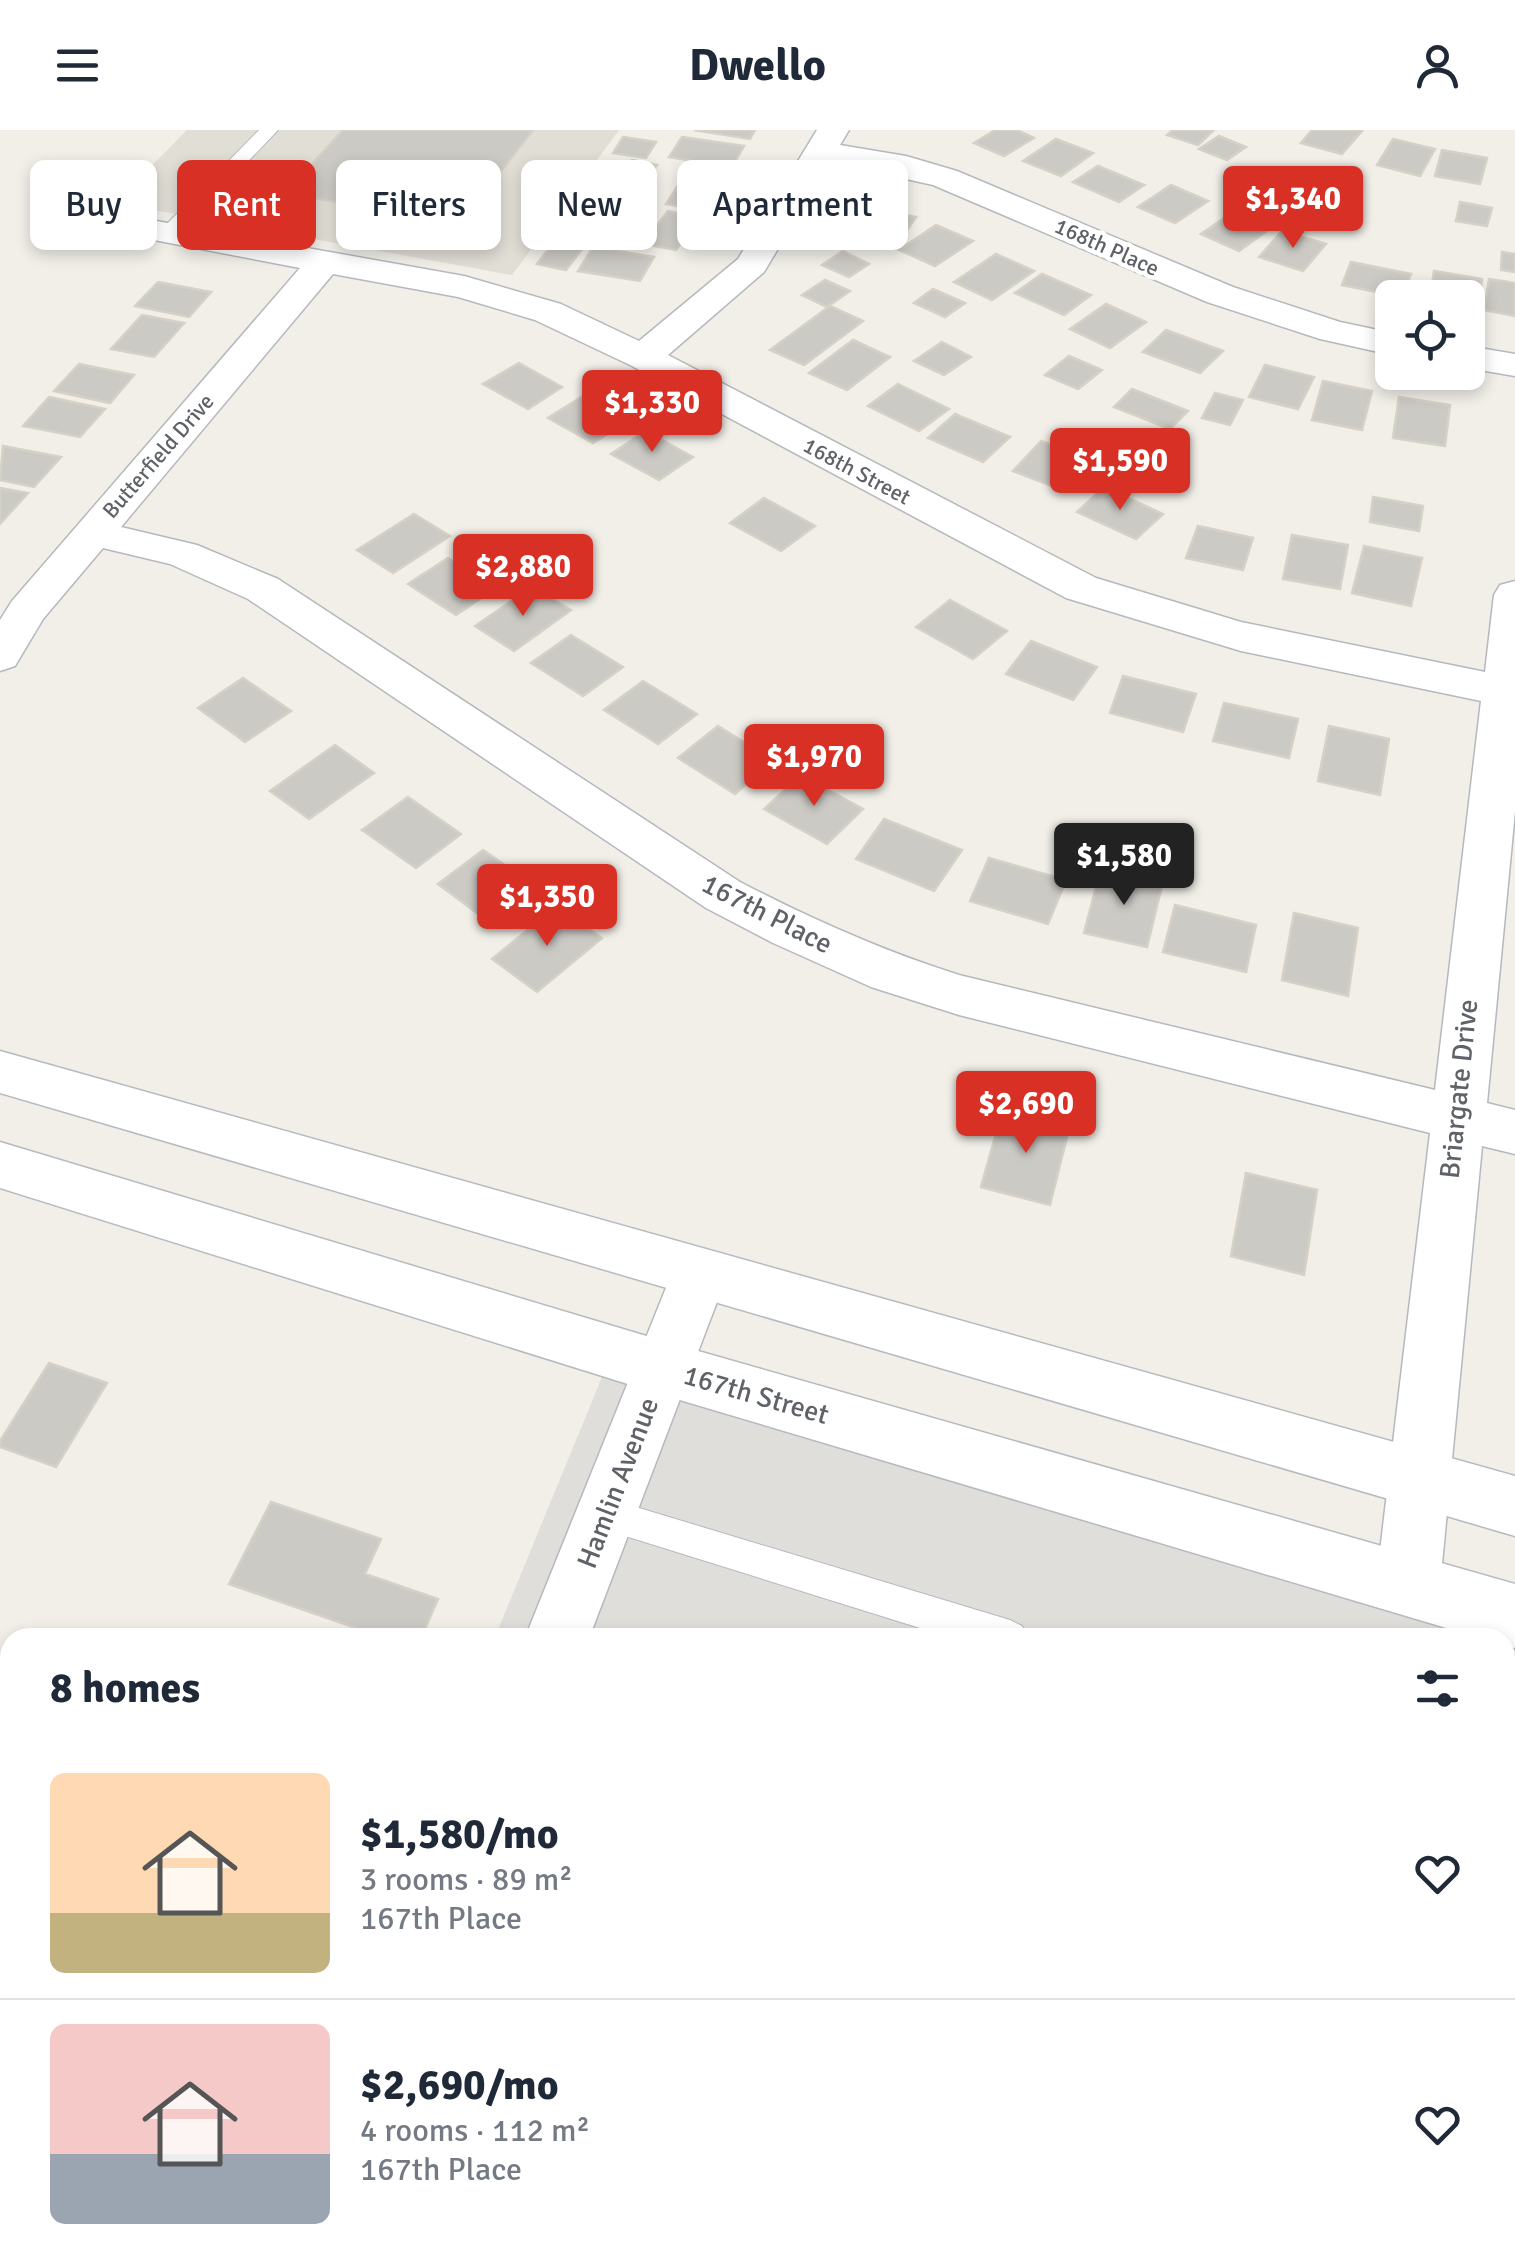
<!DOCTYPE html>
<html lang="en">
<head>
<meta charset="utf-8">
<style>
	body { margin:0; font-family:Signika,sans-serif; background:#f6f6f7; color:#1f2937; height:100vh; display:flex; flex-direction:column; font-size:38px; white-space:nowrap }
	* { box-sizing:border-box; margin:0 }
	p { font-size:32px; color:#747a83 }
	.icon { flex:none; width:55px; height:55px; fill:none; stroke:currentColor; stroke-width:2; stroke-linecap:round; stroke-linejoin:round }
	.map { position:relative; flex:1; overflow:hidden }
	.panel { position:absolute; left:0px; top:1498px; width:1515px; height:642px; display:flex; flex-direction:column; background:#fff; border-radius:30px 30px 0 0; box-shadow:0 5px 15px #0003 }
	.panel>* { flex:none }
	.top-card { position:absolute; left:30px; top:30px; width:1000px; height:90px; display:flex; gap:20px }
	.fabs { position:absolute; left:1375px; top:150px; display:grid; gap:20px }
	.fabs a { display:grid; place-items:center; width:110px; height:110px; border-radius:15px; background:#fff; box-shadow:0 5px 15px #0003; font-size:50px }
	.price { position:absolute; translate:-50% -85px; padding:0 22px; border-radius:10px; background:#d93025; color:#fff; font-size:32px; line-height:65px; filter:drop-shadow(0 2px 5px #0008) }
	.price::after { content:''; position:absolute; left:50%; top:60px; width:30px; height:22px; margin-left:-15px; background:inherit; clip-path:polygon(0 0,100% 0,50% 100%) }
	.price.current { background:#222; color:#fff }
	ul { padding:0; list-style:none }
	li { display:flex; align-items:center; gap:30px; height:250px; padding:0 50px }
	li+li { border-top:2px solid #e0e1e3 }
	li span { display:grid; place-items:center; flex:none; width:280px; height:200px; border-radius:15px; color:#555 }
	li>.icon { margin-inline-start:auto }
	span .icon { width:120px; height:120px; fill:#fffc; stroke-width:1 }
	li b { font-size:42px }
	h2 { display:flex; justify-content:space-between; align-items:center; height:120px; padding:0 50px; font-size:42px }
	.chip { padding:0 35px; border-radius:15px; background:#fff; box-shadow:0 5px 15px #0003; font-size:35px; line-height:90px }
	.chip.current { background:#d93025; color:#fff }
	header { display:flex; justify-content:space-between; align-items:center; height:130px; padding:0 50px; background:#fff; font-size:45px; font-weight:700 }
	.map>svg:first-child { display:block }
	.industrial { fill:#e0deda }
	.education { fill:#e1ded6 }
	.building { fill:#cccac5; stroke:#d6d1c6; stroke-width:2.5 }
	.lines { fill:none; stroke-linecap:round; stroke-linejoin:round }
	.lane-casing { stroke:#b5b8bc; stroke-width:2 }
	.street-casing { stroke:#b5b8bc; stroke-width:3 }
	.secondary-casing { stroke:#b6babf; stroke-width:3 }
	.lane { fill:#fff; fill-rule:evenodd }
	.street { fill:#fff; fill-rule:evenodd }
	.secondary { fill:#fff; fill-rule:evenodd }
	.labels { text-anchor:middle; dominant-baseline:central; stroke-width:9; stroke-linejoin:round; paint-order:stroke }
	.far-street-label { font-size:22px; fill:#5f6368; stroke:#fff }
	.street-label { font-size:28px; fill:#5f6368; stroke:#fff }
</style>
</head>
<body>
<header><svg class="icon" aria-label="menu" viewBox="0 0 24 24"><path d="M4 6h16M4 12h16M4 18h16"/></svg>Dwello<svg class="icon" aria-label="person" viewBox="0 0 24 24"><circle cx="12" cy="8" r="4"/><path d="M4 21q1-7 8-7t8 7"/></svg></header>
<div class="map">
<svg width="1515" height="2138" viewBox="0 0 1515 2138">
	<rect width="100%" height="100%" fill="#f1efe8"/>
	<path class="industrial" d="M609 1230 1515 1501V2138H0V1918L10 1922V2130H1505V1508L495 1507Z"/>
	<path class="education" d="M187 0H619L512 145 115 73Z"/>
	<path class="building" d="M343 0H533L460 94 285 63Z
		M694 0H755L750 9Z
		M995 0H1017L1034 8 1004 26 974 13Z
		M1173 0H1209L1213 1 1198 15 1167 5Z
		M1312 0H1358L1362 1 1342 24 1301 13Z
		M1219 6 1246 17 1227 30 1199 19Z
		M623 7 656 12 646 28 613 23Z
		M682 7 744 16 732 37 669 27Z
		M1056 9 1093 23 1061 46 1023 31Z
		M1393 9 1435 19 1420 46 1377 35Z
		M1442 20 1487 28 1480 54 1435 46Z
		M632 30 657 35 646 49 621 45Z
		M1098 36 1144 55 1119 72 1073 52Z
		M1313 42 1341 49 1332 63 1304 55Z
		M684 46 722 52 705 80 666 74Z
		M1171 55 1208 71 1175 93 1138 77Z
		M1460 72 1492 78 1487 96 1456 91Z
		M874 78 916 87 895 118 852 109Z
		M668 81 701 88 676 120 643 114Z
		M1233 82 1271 98 1239 121 1201 104Z
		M936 95 973 111 935 136 899 120Z
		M1282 101 1326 114 1303 141 1259 127Z
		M553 113 582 119 566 140 537 134Z
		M593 117 654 127 640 151 578 141Z
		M843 121 869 134 849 147 822 135Z
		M1502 122 1515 124V142L1501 140Z
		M996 124 1034 141 992 170 954 152Z
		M1351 132 1411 144 1402 167 1342 155Z
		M1434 141 1482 149 1478 180 1468 178V168H1430Z
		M1042 144 1091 165 1064 185 1015 163Z
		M1489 149 1515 153V186L1484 180Z
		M825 150 850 161 827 177 802 165Z
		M158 152 211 162 189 187 135 176Z
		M933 159 965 173 945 187 914 173Z
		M1106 174 1146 192 1110 218 1070 199Z
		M830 176 863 191 804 235 770 220Z
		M142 185 184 193 154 227 111 219Z
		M1166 200 1223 221 1200 243 1143 222Z
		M853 210 890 227 847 260 809 243Z
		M942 212 971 227 944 245 914 231Z
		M1069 226 1102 240 1078 259 1045 245Z
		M519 233 562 257 528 279 483 254Z
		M79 234 134 245 110 273 54 261Z
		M1265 235 1314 247 1298 279 1249 267Z
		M1323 251 1372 261 1362 300 1312 290Z
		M898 254 949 279 919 301 868 276Z
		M1132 259 1188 281 1170 299 1114 277Z
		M1215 263 1243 270 1230 295 1202 288Z
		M583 266 628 291 593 313 548 288Z
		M49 267 105 279 80 307 23 296Z
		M1399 267 1450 275 1445 316 1393 308Z
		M955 284 1010 307 983 332 928 308Z
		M646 301 693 327 659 350 611 324Z
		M1041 311 1088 329 1060 359 1013 341Z
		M3 316 61 327 34 357 0 350Z
		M1104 357 1163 384 1136 409 1077 382Z
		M0 358 28 363 0 394Z
		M1373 367 1423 376 1419 401 1370 392Z
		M764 368 815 396 781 421 730 393Z
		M414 384 450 406 393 443 357 420Z
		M1198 396 1253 408 1243 440 1186 428Z
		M1292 405 1348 415 1340 459 1283 449Z
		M1364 416 1422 428 1411 476 1352 463Z
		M448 428 496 458 456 485 408 454Z
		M532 457 571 480 514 521 475 496Z
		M950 470 1007 501 973 529 916 497Z
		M571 505 623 537 583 566 531 533Z
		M1031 511 1097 537 1073 570 1006 544Z
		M1123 546 1196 564 1183 602 1110 583Z
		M243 548 291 581 245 612 198 578Z
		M643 551 697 584 658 614 604 580Z
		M1224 573 1298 589 1289 628 1213 611Z
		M718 596 774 631 735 664 678 628Z
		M1329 596 1389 609 1380 665 1318 651Z
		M335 615 374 643 309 689 270 661Z
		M801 645 863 679 827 714 764 679Z
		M408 667 461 704 416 738 362 700Z
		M884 689 962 720 934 761 856 729Z
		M483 720 539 759 493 795 438 754Z
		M989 728 1066 750 1048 794 970 771Z
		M1101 738 1163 752 1147 817 1084 803Z
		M1175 775 1256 795 1246 842 1163 822Z
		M557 776 602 808 537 862 492 829Z
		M1294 783 1358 798 1348 866 1282 850Z
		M1003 978 1070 995 1050 1075 981 1057Z
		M1246 1043 1317 1060 1304 1145 1231 1126Z
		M49 1233 107 1253 56 1337 0 1317V1311Z
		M271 1372 381 1409 365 1444 438 1469 421 1508H355L359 1499 229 1454Z
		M1505 1772 1515 1776V2138H1437L1438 2130H1505Z
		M0 2070 10 2075V2130H68L64 2138H0Z"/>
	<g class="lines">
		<defs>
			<path id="lane" d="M259 0H278L175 108H161V100Z
				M606 1368 1010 1490 1022 1496 1027 1508H952L606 1400 594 1395 589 1384 594 1373Z
				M1505 1641 1515 1644V1680L1505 1677Z"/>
			<path id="street" d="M817 0H849L840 15 906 26 957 41 1233 157 1340 192 1392 203V225L1320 209 1207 172 933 55 830 32 764 142 668 225 1096 448 1241 492 1485 542 1494 465 1500 455 1515 451V681L1487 973 1515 980V1024L1482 1016 1440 1455 1430 1477 1408 1486 1386 1477 1376 1455 1430 1003 959 885 871 857 773 813 706 778 248 469 170 434 103 418 43 489 15 536 0 541V490L12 471 300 138 133 106 128 99 133 92 145 89 464 146 561 174 639 211 738 129ZM333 144 458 167 535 190 630 235 1066 468 1241 521 1481 571 1435 960 959 845C883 821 811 789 740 752L278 449 197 415 121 397Z
				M1468 216 1515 224V246L1468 238Z
				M700 1118 720 1125 728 1143 589 1508H525L672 1143 680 1125Z
				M274 2130H352L349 2138H271Z"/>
			<path id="secondary" d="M0 921 1515 1346V1406L0 963Z
				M0 1012 663 1211 1515 1454V1518L1505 1515V1508H1480L663 1265 0 1058Z"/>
		</defs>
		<use href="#lane" class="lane-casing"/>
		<use href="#street" class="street-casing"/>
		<use href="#secondary" class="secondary-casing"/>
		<use href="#lane" class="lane"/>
		<use href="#street" class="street"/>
		<use href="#secondary" class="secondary"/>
	</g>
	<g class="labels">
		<g class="far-street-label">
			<text transform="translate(1107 117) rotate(24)">168th Place</text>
			<text transform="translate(158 326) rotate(-49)">Butterfield Drive</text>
			<text transform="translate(857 341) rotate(28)">168th Street</text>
		</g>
		<g class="street-label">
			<text transform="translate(767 784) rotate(27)">167th Place</text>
			<text transform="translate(1459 959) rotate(-84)">Briargate Drive</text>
			<text transform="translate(756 1265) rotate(16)">167th Street</text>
			<text transform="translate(618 1353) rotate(-69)">Hamlin Avenue</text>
		</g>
	</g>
</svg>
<div class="fabs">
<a><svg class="icon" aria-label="locate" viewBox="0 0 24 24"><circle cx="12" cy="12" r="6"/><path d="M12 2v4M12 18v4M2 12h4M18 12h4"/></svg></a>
</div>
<b class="price" style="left:1293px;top:121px">$1,340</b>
<b class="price" style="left:652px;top:325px">$1,330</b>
<b class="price" style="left:1120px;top:383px">$1,590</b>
<b class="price" style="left:523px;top:489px">$2,880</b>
<b class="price" style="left:814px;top:679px">$1,970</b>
<b class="price current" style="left:1124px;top:778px">$1,580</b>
<b class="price" style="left:547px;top:819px">$1,350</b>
<b class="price" style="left:1026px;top:1026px">$2,690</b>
<div class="top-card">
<a class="chip">Buy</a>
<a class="chip current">Rent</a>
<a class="chip">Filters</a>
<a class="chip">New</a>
<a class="chip">Apartment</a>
</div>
<section class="panel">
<h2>8 homes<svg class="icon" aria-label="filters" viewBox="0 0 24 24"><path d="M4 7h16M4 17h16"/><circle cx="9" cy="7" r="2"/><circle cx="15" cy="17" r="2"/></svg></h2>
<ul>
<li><span style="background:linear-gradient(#ffd9b3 70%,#c2b280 0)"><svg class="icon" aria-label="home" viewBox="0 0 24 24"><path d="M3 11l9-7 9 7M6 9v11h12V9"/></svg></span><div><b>$1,580/mo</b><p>3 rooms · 89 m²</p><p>167th Place</p></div><svg class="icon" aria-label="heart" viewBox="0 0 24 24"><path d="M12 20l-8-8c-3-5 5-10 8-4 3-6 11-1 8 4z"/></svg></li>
<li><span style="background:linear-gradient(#f6c9c9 65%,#9aa5b1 0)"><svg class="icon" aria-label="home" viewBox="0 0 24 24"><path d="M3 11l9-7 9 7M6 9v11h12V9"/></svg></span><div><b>$2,690/mo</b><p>4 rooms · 112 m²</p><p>167th Place</p></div><svg class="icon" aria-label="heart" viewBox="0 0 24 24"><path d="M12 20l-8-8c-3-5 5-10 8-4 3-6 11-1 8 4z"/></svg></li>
</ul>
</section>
</div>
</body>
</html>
